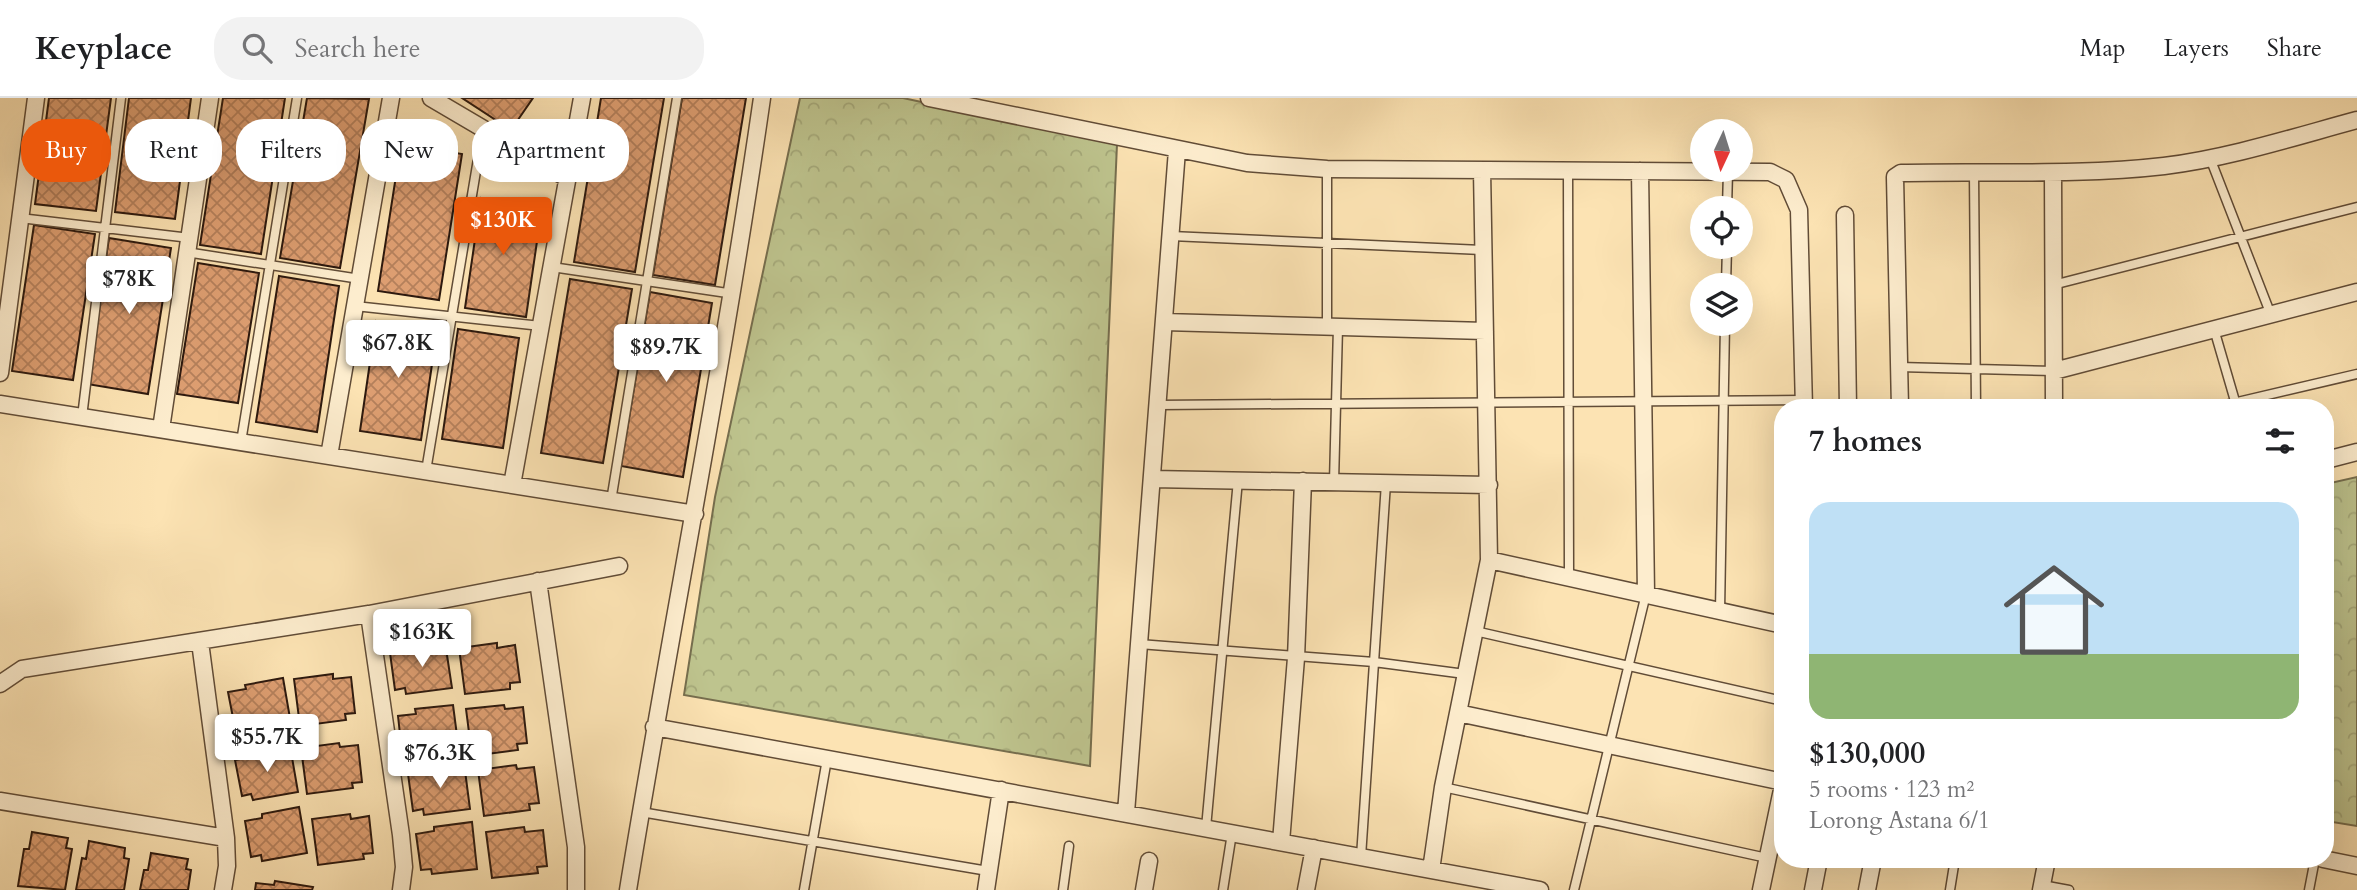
<!DOCTYPE html>
<html lang="en">
<head>
<meta charset="utf-8">
<style>
	body { margin:0; font-family:Cardo,serif; background:#f2f2f2; color:#202124; height:100vh; display:flex; flex-direction:column; font-size:26px; white-space:nowrap }
	* { box-sizing:border-box; margin:0 }
	p { font-size:23px; color:#757577 }
	.icon { flex:none; width:38px; height:38px; fill:none; stroke:currentColor; stroke-width:2; stroke-linecap:round; stroke-linejoin:round }
	.map { position:relative; flex:1; overflow:hidden }
	.sheet { position:absolute; left:1774px; top:301px; width:560px; height:469px; display:flex; flex-direction:column; background:#fff; border-radius:28px; box-shadow:0 7px 28px #0002 }
	.sheet>* { flex:none }
	.top-card { position:absolute; left:21px; top:21px; width:665px; height:63px; display:flex; gap:14px }
	.needle { width:46px; rotate:184deg }
	.fabs { position:absolute; left:1690px; top:21px; display:grid; gap:14px }
	.fabs a { display:grid; place-items:center; width:63px; height:63px; border-radius:50%; background:#fff; box-shadow:0 7px 28px #0002; font-size:35px }
	.price { position:absolute; translate:-50% -60px; padding:0 16px; border-radius:7px; background:#fff; color:#222; font-size:23px; line-height:46px; filter:drop-shadow(0 2px 4px #0008) }
	.price::after { content:''; position:absolute; left:50%; top:42px; width:21px; height:16px; margin-left:-10px; background:inherit; clip-path:polygon(0 0,100% 0,50% 100%) }
	.price.selected { background:#ea580c; color:#fff }
	ul { padding:0; list-style:none }
	li { display:grid; align-content:center; gap:14px; height:371px; padding:0 35px }
	li span { display:grid; place-items:center; height:217px; border-radius:21px; color:#555 }
	li>.icon { margin-inline-start:auto }
	span .icon { width:126px; height:126px; fill:#fffc; stroke-width:1 }
	li b { font-size:30px }
	h2 { display:flex; justify-content:space-between; align-items:center; height:84px; padding:0 35px; font-size:30px }
	.tag { padding:0 24px; border-radius:28px; background:#fff; box-shadow:0 7px 28px #0002; font-size:24px; line-height:63px }
	.tag.selected { background:#ea580c; color:#fff }
	header { display:flex; align-items:center; gap:42px; box-sizing:border-box; height:98px; padding:0 35px; background:#fff; border-bottom:2px solid #e0e0e0 }
	header strong { font-size:33px }
	nav { display:flex; gap:38px; margin-inline-start:auto; font-size:24px }
	.search { width:490px; height:63px; background:#f2f2f2; display:flex; align-items:center; gap:18px; box-sizing:border-box; padding:0 24px; border-radius:28px; color:#757577; font-size:26px }
	.map>svg:first-child { display:block }
	.park { fill:url(#park-crowns); stroke:#766e4e; stroke-width:2 }
	.building { fill:url(#building-cross-hatch); stroke:#2d190e; stroke-width:2 }
	.lines { fill:none; stroke-linecap:round; stroke-linejoin:round }
	.lane-casing { stroke:#614c37; stroke-width:11 }
	.street-casing { stroke:#614c37; stroke-width:19 }
	.lane { stroke:#fdedce; stroke-width:8 }
	.street { stroke:#fdedce; stroke-width:16 }
</style>
</head>
<body>
<header>
<strong>Keyplace</strong>
<div class="search"><svg class="icon" aria-label="search" viewBox="0 0 24 24"><circle cx="10" cy="10" r="6"/><path d="M15 15l6 6"/></svg>Search here</div>
<nav><a>Map</a><a>Layers</a><a>Share</a></nav>
</header>
<div class="map">
<svg width="2357" height="792" viewBox="0 0 2357 792">
	<defs>
		<pattern id="park-crowns" width="20" height="18" patternUnits="userSpaceOnUse" patternTransform="scale(1.75)"><rect width="20" height="18" fill="#bec48e"/><path d="M2 6a3 3 0 1 1 6 0M12 15a3 3 0 1 1 6 0" fill="none" stroke="#a4a879"/></pattern>
		<pattern id="building-cross-hatch" width="8" height="8" patternUnits="userSpaceOnUse" patternTransform="scale(1.75)"><rect width="8" height="8" fill="#dd9e71"/><path d="M0 0l8 8M0 8l8-8" fill="none" stroke="#b4805b"/></pattern>
	</defs>
	<rect width="100%" height="100%" fill="#fce3b3"/>
	<filter id="stains"><feTurbulence type="fractalNoise" baseFrequency=".00286" numOctaves="4"/><feColorMatrix values="0 0 0 0 .2 0 0 0 0 .09 0 0 0 0 .02 0 0 0 .5 -.17"/></filter>
	<radialGradient id="worn" r=".72"><stop offset=".6" stop-color="#630" stop-opacity="0"/><stop offset="1" stop-color="#630" stop-opacity=".3"/></radialGradient>
	<path class="park" d="M800 0H903L1117 46 1090 668 684 597 715 399Z
		M2357 379V728L2326 723V386Z"/>
	<path class="building" d="M49 0H111L96 113 35 106Z
		M129 0H191L175 121 115 114Z
		M223 0H285L261 156 200 147Z
		M307 0 369 1 340 170 280 160Z
		M462 0H533L511 32Z
		M601 0H664L635 174 574 164Z
		M682 0H746L715 187 653 177Z
		M401 46 462 56 439 202 378 193Z
		M481 100 542 109 526 219 465 210Z
		M34 127 95 136 73 282 12 273Z
		M109 140 171 150 148 296 87 286Z
		M198 165 259 175 238 305 177 296Z
		M279 178 339 188 317 334 256 324Z
		M570 181 632 191 603 365 541 355Z
		M650 194 712 205 683 379 621 368Z
		M376 223 437 232 421 342 360 333Z
		M458 231 519 240 503 350 442 341Z
		M445 544 452 590 406 596 405 590 395 592 390 555 408 553V548Z
		M497 545V550L515 547 520 584 510 585V591L465 596 459 550Z
		M333 576V581L351 579 355 615 345 616 346 622 300 628 294 581Z
		M283 580 291 626 246 634 245 628 235 630 228 594 246 591 245 587Z
		M453 607 459 653 413 659V653L402 654 398 618 416 616 415 611Z
		M504 607 505 611 523 609 527 645 517 646 518 652 472 658 466 611Z
		M339 645 340 649 358 647 362 684 352 685 353 690 307 696 301 650Z
		M290 648 298 694 253 702 251 696 242 698 235 662 253 659 252 654Z
		M464 665 470 711 424 717 423 711 413 713 408 676 426 674V670Z
		M516 667 517 671 534 669 539 705 529 706 530 712 484 718 478 672Z
		M299 709 307 755 262 763 261 757 251 759 245 723 262 720V716Z
		M350 716 351 721 369 718 373 755 363 756 364 761 318 767 312 721Z
		M472 724 477 771 432 776 431 771 421 772 416 736 434 733V729Z
		M524 729 525 734 543 732 547 768 537 769 538 775 492 780 486 734Z
		M32 734 68 740 66 750 72 751 65 792 18 788 24 751H29Z
		M89 743 125 750 124 760 129 761 124 792H76L82 760 86 761Z
		M151 755 188 761 186 771 191 772 188 792H140L144 772H148Z
		M275 783 313 789 312 792H255L256 785 274 787Z"/>
	<g class="lines">
		<defs>
			<path id="lane" d="M2210 60 2271 217
				M1568 73 1569 479
				M1974 75 1976 310
				M1727 110 1728 74
				M20 120 190 140
				M1171 138 1482 152
				M186 154 360 181
				M552 169 734 196
				M1726 187 1727 149
				M2053 187 2357 109
				M355 208 541 228
				M1327 229V71
				M2214 231 2237 310
				M1899 269 2054 273
				M1158 307 1804 302
				M2212 310 2357 276
				M82 319 121 0
				M241 344 297 0
				M426 373 483 31
				M1334 384 1338 229
				M611 403 677 0
				M1720 513 1725 226
				M1475 533 1783 603
				M1139 546 1374 564 1465 576
				M1443 689 1767 760
				M641 714 988 773
				M1206 730 1238 382
				M1361 759 1386 385
				M2042 787 2069 792
				M804 792 827 661
				M1063 792 1069 748
				M1223 792 1232 735
				M1574 792 1646 496
				M1950 792 1955 761
				M2309 792 2315 761"/>
			<path id="street" d="M431 0 567 80
				M929 0 1247 65 1327 71 1770 74 1786 82 1799 112 1804 310
				M1640 73 1646 496
				M2053 75 2054 310
				M1845 117 1848 310
				M1164 224 1485 233
				M2054 273 2357 194
				M0 275 36 0
				M0 306 695 416
				M1900 310 1895 79 1901 75C1989 73 2077 78 2164 68 2229 60 2294 39 2357 22
				M161 331 210 0
				M329 358 391 0
				M2326 362 2357 354
				M1152 381 1489 387
				M512 387 582 0
				M1489 462 1783 527
				M538 483 576 749V792
				M369 516 401 737 404 769 401 792
				M200 544 226 740 227 768 223 792
				M0 586 22 571 369 516 619 468
				M1458 615 1783 684
				M654 629 1540 792
				M0 703 226 740
				M1126 715 1177 52
				M1281 744 1296 560 1303 383
				M2323 761 2357 768
				M1431 772 1443 689 1489 462 1482 72
				M628 792C671 528 724 265 762 0
				M986 792 1001 692
				M1144 792 1149 763
				M1306 792 1314 750
				M1761 792 1783 687
				M1813 792 1819 761
				M1867 792 1873 761
				M2041 792 2047 761"/>
		</defs>
		<use href="#lane" class="lane-casing"/>
		<use href="#street" class="street-casing"/>
		<use href="#lane" class="lane"/>
		<use href="#street" class="street"/>
	</g>
	<rect width="100%" height="100%" filter="url(#stains)"/>
	<rect width="100%" height="100%" fill="url(#worn)"/>
</svg>
<div class="fabs">
<a><svg class="needle" viewBox="-14 -14 28 28"><path d="M0-13l5 13h-10z" fill="#e53935"/><path d="M0 13l5-13h-10z" fill="#757577"/></svg></a>
<a><svg class="icon" aria-label="locate" viewBox="0 0 24 24"><circle cx="12" cy="12" r="6"/><path d="M12 2v4M12 18v4M2 12h4M18 12h4"/></svg></a>
<a><svg class="icon" aria-label="layers" viewBox="0 0 24 24"><path d="M12 4l9 5-9 5-9-5zM3 14l9 5 9-5"/></svg></a>
</div>
<b class="price selected" style="left:503px;top:159px">$130K</b>
<b class="price" style="left:129px;top:218px">$78K</b>
<b class="price" style="left:398px;top:282px">$67.8K</b>
<b class="price" style="left:666px;top:286px">$89.7K</b>
<b class="price" style="left:422px;top:571px">$163K</b>
<b class="price" style="left:267px;top:676px">$55.7K</b>
<b class="price" style="left:440px;top:692px">$76.3K</b>
<div class="top-card">
<a class="tag selected">Buy</a>
<a class="tag">Rent</a>
<a class="tag">Filters</a>
<a class="tag">New</a>
<a class="tag">Apartment</a>
</div>
<section class="sheet">
<h2>7 homes<svg class="icon" aria-label="filters" viewBox="0 0 24 24"><path d="M4 7h16M4 17h16"/><circle cx="9" cy="7" r="2"/><circle cx="15" cy="17" r="2"/></svg></h2>
<ul>
<li><span style="background:linear-gradient(#bfe0f5 70%,#8fb573 0)"><svg class="icon" aria-label="home" viewBox="0 0 24 24"><path d="M3 11l9-7 9 7M6 9v11h12V9"/></svg></span><div><b>$130,000</b><p>5 rooms · 123 m²</p><p>Lorong Astana 6/1</p></div></li>
</ul>
</section>
</div>
</body>
</html>
